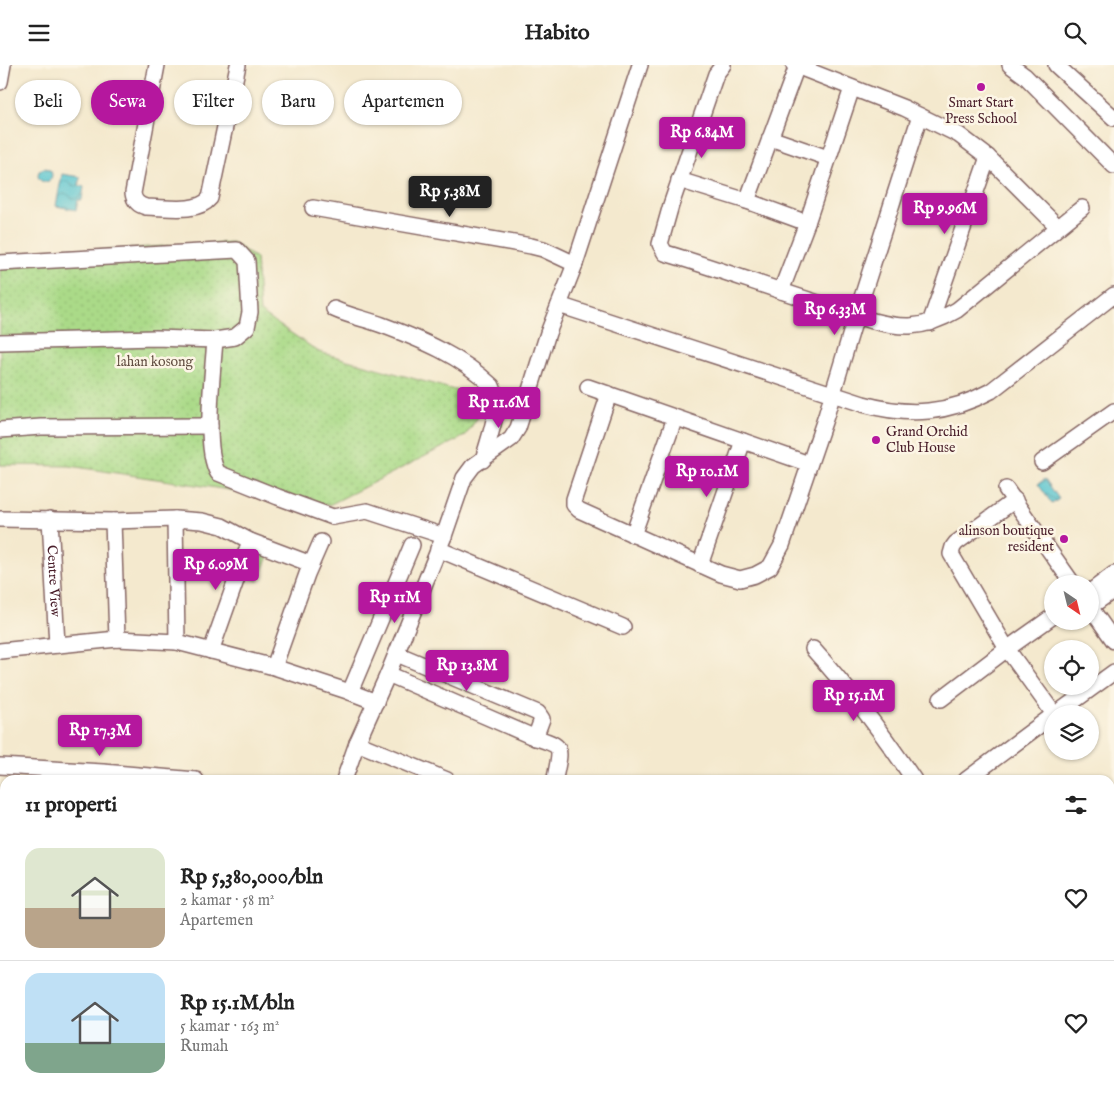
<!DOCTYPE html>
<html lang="id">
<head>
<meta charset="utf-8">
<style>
	body { margin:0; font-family:"IM FELL English",serif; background:#f6f6f6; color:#222; height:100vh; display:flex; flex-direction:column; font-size:19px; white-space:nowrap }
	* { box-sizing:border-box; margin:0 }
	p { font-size:16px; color:#767676 }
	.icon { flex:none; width:28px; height:28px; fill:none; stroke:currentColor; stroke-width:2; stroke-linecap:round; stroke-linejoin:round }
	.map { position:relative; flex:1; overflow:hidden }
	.panel { position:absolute; left:0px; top:710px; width:1115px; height:321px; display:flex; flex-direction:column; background:#fff; border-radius:15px 15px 0 0; box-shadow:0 1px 4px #0004 }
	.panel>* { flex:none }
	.banner { position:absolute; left:15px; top:15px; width:500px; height:45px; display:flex; gap:10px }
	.needle { width:32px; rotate:145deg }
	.controls { position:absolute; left:1044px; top:510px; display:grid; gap:10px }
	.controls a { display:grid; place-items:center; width:55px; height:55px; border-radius:50%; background:#fff; box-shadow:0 1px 4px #0004; font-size:25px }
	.price { position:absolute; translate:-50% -42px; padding:0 11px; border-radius:5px; background:#b5179e; color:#fff; font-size:16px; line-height:32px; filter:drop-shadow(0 1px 2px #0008) }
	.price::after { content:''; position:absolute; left:50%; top:30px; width:15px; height:11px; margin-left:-8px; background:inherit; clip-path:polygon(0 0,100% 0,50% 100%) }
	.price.current { background:#222; color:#fff }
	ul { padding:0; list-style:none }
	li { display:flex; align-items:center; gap:15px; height:125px; padding:0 25px }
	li+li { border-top:1px solid #e0e0e0 }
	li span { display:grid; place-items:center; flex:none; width:140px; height:100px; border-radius:15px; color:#555 }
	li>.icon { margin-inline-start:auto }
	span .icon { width:60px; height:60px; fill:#fffc; stroke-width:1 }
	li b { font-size:21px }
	h2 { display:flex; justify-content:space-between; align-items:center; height:60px; padding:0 25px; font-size:21px }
	.chip { padding:0 18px; border-radius:22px; background:#fff; box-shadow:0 1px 4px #0004; font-size:18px; line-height:45px }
	.chip.current { background:#b5179e; color:#fff }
	header { display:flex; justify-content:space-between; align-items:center; height:65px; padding:0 25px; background:#fff; font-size:22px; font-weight:700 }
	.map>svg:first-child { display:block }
	.park { fill:url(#park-dots); stroke:#7a7c5a }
	.water { fill:url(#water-waves); stroke:#51727d }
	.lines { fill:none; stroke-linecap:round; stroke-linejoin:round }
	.minor-casing { stroke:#866664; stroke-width:18 }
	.minor { stroke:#fff; stroke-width:15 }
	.poi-dot { fill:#b5179e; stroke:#fcf5e5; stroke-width:2 }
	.labels { text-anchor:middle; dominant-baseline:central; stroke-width:5; stroke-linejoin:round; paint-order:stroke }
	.poi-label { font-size:14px; fill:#4a1f2b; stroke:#fcf5e5 }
	.park-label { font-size:14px; fill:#624e42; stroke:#fcf5e5 }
	.street-label { font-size:14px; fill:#4a1f2b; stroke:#fcf5e5 }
</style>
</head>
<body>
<header><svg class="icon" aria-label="menu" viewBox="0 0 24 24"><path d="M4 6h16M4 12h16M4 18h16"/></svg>Habito<svg class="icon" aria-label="search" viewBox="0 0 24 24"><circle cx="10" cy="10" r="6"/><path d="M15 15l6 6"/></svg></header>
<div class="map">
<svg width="1114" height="1031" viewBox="0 0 1114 1031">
	<defs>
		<pattern id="park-dots" width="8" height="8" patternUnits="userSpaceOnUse" patternTransform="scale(1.25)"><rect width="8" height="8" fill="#aada88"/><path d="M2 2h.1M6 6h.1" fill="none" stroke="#94bb76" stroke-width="1.8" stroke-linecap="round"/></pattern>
		<pattern id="water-waves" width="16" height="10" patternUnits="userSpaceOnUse" patternTransform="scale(1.25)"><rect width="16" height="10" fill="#58c5cf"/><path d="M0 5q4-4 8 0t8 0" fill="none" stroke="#4b9fa8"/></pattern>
	</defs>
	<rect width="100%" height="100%" fill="#fcf5e5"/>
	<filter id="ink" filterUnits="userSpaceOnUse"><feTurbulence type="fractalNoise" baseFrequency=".02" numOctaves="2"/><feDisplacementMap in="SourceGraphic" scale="10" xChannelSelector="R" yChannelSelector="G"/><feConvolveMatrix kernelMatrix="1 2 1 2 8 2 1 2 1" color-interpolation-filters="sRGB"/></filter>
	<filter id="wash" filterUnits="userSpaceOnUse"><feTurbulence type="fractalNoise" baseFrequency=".0096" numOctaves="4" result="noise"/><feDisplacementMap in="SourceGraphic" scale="20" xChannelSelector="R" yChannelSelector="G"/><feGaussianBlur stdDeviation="1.12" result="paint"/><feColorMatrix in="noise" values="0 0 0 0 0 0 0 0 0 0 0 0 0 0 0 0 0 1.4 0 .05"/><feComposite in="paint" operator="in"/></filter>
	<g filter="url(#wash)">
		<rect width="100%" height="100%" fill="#f4e9ce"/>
		<path class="park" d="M232 177 256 193 260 247 319 287 458 326 484 343 465 371 329 440 70 401 0 400V191Z
			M253 482 269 489 258 516 242 510Z"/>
		<path class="water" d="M38 110a7 7 0 1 1 14 0a7 7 0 1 1-14 0Z
			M62 109 80 112 79 120 84 122 82 135H78L76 145 56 141Z
			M1045 414 1059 434 1052 439 1038 419Z"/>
	</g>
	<g filter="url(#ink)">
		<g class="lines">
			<defs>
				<g id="minor">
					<path d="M157 0 133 128C134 136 138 140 146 142 165 142 197 149 210 133L238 0"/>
					<path d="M723 0 716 9 671 140 660 179 665 188C716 203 767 222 818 238 844 247 882 262 910 261 928 260 942 254 957 245L1082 143"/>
					<path d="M794 0 904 43 959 70 988 92 1058 162"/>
					<path d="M1010 0 1025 11 1114 101"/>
					<path d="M1056 0 1114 53"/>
					<path d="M0 17 3 0"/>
					<path d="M770 73 828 93"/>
					<path d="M679 115 747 136 807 158"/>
					<path d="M747 136 797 1"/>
					<path d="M313 143 531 181 543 184 575 199"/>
					<path d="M0 198 237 185 247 196 250 247 247 262 235 272 215 275 156 273 0 277"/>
					<path d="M781 226 807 158 852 23"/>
					<path d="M559 240 863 339C910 352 948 349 991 326L1114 230"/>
					<path d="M334 244C349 251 366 254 382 260 422 275 461 291 492 321 503 340 488 375 483 395"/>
					<path d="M930 258 988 92"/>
					<path d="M215 275C213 305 203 384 218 408L278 432 333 452 367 446 444 471"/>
					<path d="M588 322 809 399"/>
					<path d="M609 329 574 434V440L579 445 721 509 740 514 755 510 770 502 782 480 826 351 856 251 920 51"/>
					<path d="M0 365 41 362 210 361"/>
					<path d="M1042 397 1114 346"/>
					<path d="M1006 424 1073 519"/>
					<path d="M1015 435 956 478 953 482 951 489 1007 584 1054 649"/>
					<path d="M0 454 113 456 175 454 202 456 222 461 250 476 311 499"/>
					<path id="s1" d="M50 454 57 580"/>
					<path d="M175 454 177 577"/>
					<path d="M113 456 117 574"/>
					<path d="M633 470 675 353"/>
					<path d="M438 484 623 562"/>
					<path d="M700 500 743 376"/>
					<path d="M1090 527 1114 509"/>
					<path d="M1090 542 1114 576"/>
					<path d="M1090 542 1114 525"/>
					<path d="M813 584C850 625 883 669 914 715"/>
					<path d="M0 586 117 574 177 577 274 602 350 627 376 637"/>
					<path d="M211 586 250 476"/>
					<path d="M397 589 538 648 542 654 535 673"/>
					<path d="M274 602 307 509 321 477"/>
					<path d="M388 609 531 671C563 682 562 678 555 713"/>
					<path d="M350 627 412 480"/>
					<path d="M941 634 1007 584 1052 552"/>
					<path d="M1056 649 1114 607"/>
					<path d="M357 678 447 715"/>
					<path d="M0 701 103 707 196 715"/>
					<path d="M344 715 357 678 388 609 444 471 464 413 473 401 511 374 518 363 548 268 575 199 640 0"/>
					<path d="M966 715 1052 651"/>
					<path d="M1110 928 1114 925"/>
					<path d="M1110 975 1114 980"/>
					<path d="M200 1026 223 1028"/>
					<path d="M381 1026 382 1031"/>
					<path d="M810 1026 816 1031"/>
					<path d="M20 1031 21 1026"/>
					<path d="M69 1031V1026"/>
					<path d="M179 1031 180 1026"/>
					<path d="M298 1031 299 1026"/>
					<path d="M317 1031 318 1026"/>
					<path d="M441 1031V1026"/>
					<path d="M891 1031 894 1026"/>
				</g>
			</defs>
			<use href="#minor" class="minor-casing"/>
			<use href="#minor" class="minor"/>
		</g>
	</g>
	<g class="poi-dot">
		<circle cx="981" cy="22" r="5"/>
		<circle cx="876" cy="375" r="5"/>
		<circle cx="1064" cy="474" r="5"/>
	</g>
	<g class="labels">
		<g class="poi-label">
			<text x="981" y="38">Smart Start<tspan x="981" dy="16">Press School</tspan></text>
			<text x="886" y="367" text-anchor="start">Grand Orchid<tspan x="886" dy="16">Club House</tspan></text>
			<text x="1054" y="466" text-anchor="end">alinson boutique<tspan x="1054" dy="16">resident</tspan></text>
		</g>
		<g class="park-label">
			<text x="155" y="297">lahan kosong</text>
		</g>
		<g class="street-label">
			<text stroke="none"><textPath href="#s1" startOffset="62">Centre View</textPath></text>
		</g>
	</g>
</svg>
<div class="controls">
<a><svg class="needle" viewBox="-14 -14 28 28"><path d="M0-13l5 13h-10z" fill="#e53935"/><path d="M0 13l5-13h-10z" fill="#767676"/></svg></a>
<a><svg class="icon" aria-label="locate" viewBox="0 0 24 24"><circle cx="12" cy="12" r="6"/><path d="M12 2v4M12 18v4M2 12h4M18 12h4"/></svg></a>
<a><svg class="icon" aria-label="layers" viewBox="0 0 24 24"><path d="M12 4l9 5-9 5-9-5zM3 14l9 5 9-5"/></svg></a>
</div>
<b class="price" style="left:702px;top:94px">Rp 6.84M</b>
<b class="price current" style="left:450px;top:153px">Rp 5.38M</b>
<b class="price" style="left:945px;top:170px">Rp 9.96M</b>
<b class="price" style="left:835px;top:271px">Rp 6.33M</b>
<b class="price" style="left:499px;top:364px">Rp 11.6M</b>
<b class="price" style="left:707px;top:433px">Rp 10.1M</b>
<b class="price" style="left:216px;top:526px">Rp 6.09M</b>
<b class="price" style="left:395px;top:559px">Rp 11M</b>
<b class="price" style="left:467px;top:627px">Rp 13.8M</b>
<b class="price" style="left:854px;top:657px">Rp 15.1M</b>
<b class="price" style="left:100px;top:692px">Rp 17.3M</b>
<div class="banner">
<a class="chip">Beli</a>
<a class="chip current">Sewa</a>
<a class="chip">Filter</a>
<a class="chip">Baru</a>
<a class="chip">Apartemen</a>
</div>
<section class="panel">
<h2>11 properti<svg class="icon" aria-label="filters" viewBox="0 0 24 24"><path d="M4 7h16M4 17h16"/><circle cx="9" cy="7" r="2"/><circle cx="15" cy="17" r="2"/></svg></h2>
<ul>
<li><span style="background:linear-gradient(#dfe7d0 60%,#b9a48a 0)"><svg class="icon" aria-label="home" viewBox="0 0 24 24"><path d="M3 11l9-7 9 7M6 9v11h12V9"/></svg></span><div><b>Rp 5,380,000/bln</b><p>2 kamar · 58 m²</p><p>Apartemen</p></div><svg class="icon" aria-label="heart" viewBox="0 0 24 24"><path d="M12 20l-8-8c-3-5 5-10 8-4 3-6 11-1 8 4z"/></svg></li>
<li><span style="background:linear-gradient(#bfe0f5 70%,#7fa58c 0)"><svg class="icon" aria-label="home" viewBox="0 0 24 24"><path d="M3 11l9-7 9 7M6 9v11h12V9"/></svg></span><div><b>Rp 15.1M/bln</b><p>5 kamar · 163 m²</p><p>Rumah</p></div><svg class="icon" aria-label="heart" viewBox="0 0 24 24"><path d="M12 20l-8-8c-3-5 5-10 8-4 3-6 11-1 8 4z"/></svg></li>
</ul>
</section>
</div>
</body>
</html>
